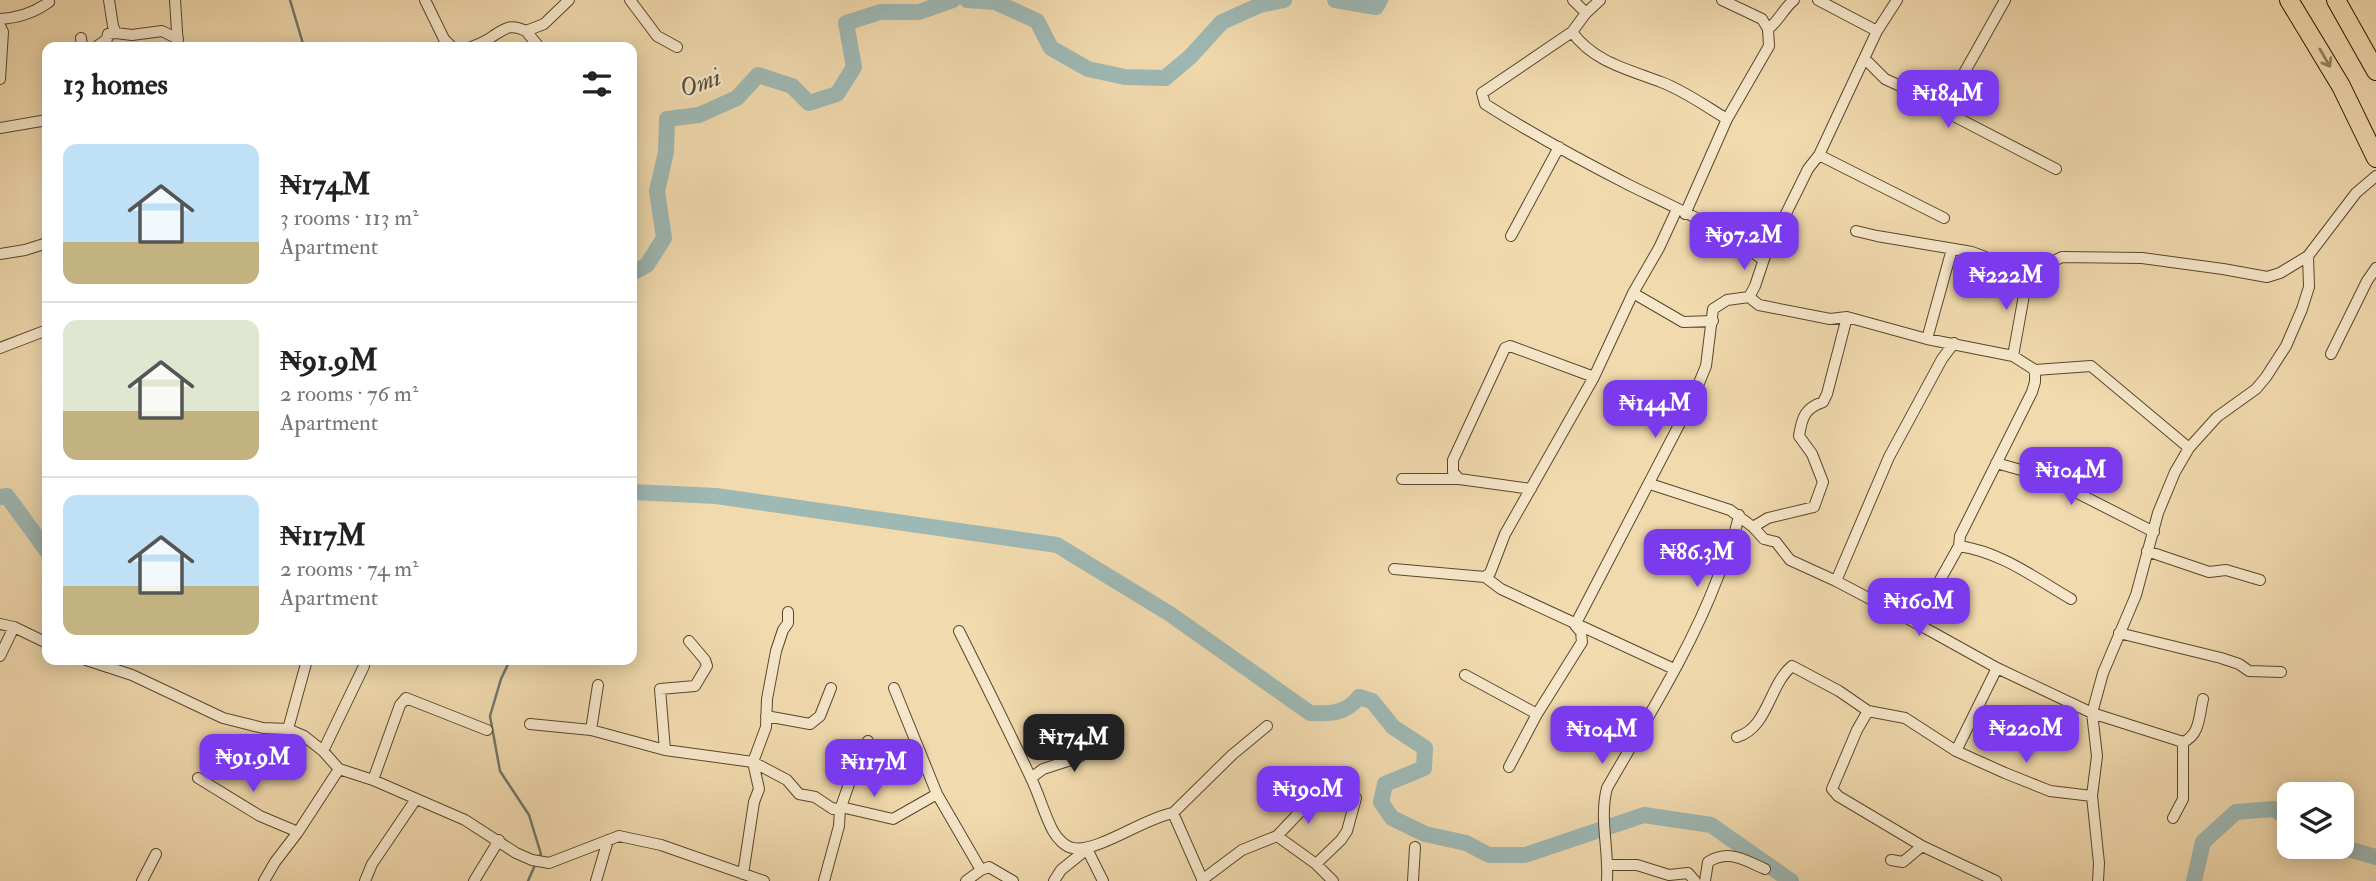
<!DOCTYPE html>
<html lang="en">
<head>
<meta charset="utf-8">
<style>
	body { margin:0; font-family:"IM FELL Double Pica",serif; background:#f6f6f6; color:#222; height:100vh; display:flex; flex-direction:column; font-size:26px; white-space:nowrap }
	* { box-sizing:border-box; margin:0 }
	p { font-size:23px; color:#767676 }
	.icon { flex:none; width:38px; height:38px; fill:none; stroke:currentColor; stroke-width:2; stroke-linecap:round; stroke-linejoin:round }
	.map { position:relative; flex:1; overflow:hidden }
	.sheet { position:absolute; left:42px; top:42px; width:595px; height:623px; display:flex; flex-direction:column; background:#fff; border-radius:14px; box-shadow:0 4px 18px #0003 }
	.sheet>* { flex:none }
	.buttons { position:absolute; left:2277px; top:782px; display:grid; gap:14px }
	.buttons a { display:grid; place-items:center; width:77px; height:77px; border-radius:14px; background:#fff; box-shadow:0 4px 18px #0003; font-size:35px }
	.price { position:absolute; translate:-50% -60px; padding:0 16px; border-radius:14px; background:#7c3aed; color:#fff; font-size:23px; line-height:46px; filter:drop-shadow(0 2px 4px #0008) }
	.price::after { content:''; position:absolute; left:50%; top:42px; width:21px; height:16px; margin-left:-10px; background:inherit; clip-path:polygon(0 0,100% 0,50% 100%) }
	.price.active { background:#222; color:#fff }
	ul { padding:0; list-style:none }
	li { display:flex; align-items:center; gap:21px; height:175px; padding:0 21px }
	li+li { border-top:2px solid #e0e0e0 }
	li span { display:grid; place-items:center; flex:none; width:196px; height:140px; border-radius:14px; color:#555 }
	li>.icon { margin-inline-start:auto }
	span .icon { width:84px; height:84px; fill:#fffc; stroke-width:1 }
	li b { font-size:30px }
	h2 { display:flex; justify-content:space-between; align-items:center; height:84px; padding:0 21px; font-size:30px }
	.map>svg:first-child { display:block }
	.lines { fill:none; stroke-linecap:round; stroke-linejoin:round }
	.stream { stroke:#6e776c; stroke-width:2.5 }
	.river { stroke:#9eb8b4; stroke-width:16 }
	.street-casing { stroke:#59462c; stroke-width:12 }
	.highway-casing { stroke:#261500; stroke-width:20 }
	.street { stroke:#f6e7ca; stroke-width:10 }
	.highway { stroke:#f1daae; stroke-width:18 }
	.oneway { stroke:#968160 }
	.labels { text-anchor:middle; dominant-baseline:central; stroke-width:5; stroke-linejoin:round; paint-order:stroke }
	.water-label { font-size:26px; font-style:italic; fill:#504e3f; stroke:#f6e7ca }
</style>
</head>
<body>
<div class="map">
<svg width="2376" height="881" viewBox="0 0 2376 881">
	<rect width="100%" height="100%" fill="#f1daae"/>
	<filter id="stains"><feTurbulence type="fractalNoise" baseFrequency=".00286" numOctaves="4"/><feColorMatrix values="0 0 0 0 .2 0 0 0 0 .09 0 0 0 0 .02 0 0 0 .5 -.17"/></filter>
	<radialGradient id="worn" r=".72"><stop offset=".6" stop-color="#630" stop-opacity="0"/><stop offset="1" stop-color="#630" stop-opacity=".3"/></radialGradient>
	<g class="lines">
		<path class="stream" d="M290 0 304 47
			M510 660 501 679 490 716 500 771 529 815 541 854 538 859
			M528 881 535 865"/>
		<path class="river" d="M967 0 995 2 1037 21 1051 48 1088 69 1125 77 1165 78 1190 57 1222 22 1260 5 1284 0
			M1335 0 1376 7 1380 0
			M632 273 647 265 664 238 657 191 666 152 667 119 699 115 737 98 758 75 792 86 809 103 837 94 854 67 846 23 880 12H919L953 0
			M632 492 716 496 1057 545 1170 614 1310 713C1329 714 1346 714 1359 697L1372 701 1393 727 1425 748 1424 768 1385 784 1381 802 1392 818 1425 834 1466 843 1489 855H1525L1644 815 1711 825 1791 881
			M0 497 7 496 47 551
			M2342 847 2376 857
			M2194 881 2203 842 2236 812 2273 809 2289 818"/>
		<defs>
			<path id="street" d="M109 0 113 26 116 33 132 35 162 31 178 39
				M175 0 178 47
				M425 0 444 39 452 47
				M630 0 657 36 677 47
				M1573 0 1586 13
				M1600 0 1586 13 1572 32 1482 93 1485 104C1532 134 1582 161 1631 186 1676 208 1724 229 1763 260L1765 256
				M1818 0 1877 31
				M0 19C17 18 34 13 49 2L48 0
				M0 26 3 32 0 79
				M1768 29C1779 21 1783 9 1794 0
				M526 31 539 47
				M1572 32C1594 62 1627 69 1661 82 1685 91 1705 106 1727 119
				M81 38 82 47
				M96 47 107 39 108 34 116 33
				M471 47C479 44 487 41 493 36 507 27 511 24 526 31L544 24 569 0
				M1865 59 1885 79 1941 105 1950 114 2056 169
				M1945 107 2005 0
				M0 128 47 120
				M1819 155 1944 218
				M1685 214 1727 119 1769 46 1768 29 1762 19 1722 0
				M1856 231 1877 236 1972 252 2028 273 2062 257 2142 258 2223 269 2267 277 2280 273 2308 256
				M1511 236 1559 147
				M0 254 25 250 47 243
				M1633 293 1683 322 1713 321
				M1749 297 1755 286 1765 256 1808 169 1819 155 1877 31 1897 0
				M1927 339 1952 249
				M0 348 47 330
				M2331 354 2367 281 2376 268
				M2013 356 2028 273
				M1996 463 2046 477 2154 532
				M1402 479H1459
				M1650 484 1730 510 1753 527 1764 539 1776 542 1790 560 1836 581 1916 623 1959 546 1960 536 2032 392 2035 382V370
				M1531 489 1459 479 1453 472V460L1505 348 1510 346 1594 377
				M1753 527 1768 518 1814 507 1823 482 1812 454 1799 436C1802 417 1805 408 1823 402L1827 394 1847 317
				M1959 546C2001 552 2035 578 2071 599
				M2147 551 2209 572 2226 570 2260 580
				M1394 569 1485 577 1490 573 1505 534 1594 377 1633 293 1659 248 1677 209
				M1485 577 1501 589 1674 669
				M1836 581 1889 457 1942 359 1954 343
				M1916 623 1997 668
				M0 624 14 627 47 643
				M959 631C983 679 1007 727 1030 776 1039 794 1044 814 1053 831 1057 838 1065 847 1073 848 1097 853 1144 818 1173 813L1232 755 1267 726
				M2119 633 2221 658 2239 664 2249 671 2281 672
				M0 656 14 627
				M86 660 132 675 223 718 263 728 288 729 304 736 323 751 339 769 373 780 465 820 516 853 532 860 549 863 619 836 661 845 764 881
				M1465 675 1537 714
				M894 688 937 794 981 870 966 881
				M1868 711 1857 730 1832 789 1838 796 1922 846 1996 881
				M766 716 810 724 820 716 831 688
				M530 724 591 730 665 750 753 762 787 780 799 794 815 797 833 809 840 808 839 826 824 881
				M288 729 307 660
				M591 730 598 685
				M1737 737C1768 728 1769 685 1792 666L1839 691 1868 711 1905 718 1956 751 2005 773 2050 791 2092 796
				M868 741 861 749 841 807 893 819 937 794
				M665 750 660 689 695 686 707 666 705 660 689 641
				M323 751 364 666
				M1956 751 1997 668 2092 713 2183 742
				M1509 767 1537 714 1582 642 1581 632 1575 625 1692 400 1706 366 1713 309 1727 300 1749 297 1759 305 1830 319 1847 317 1927 339 2013 356 2035 370 2091 366 2189 448
				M198 778 260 816 298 832
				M1031 778 1043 769 1077 758 1101 744
				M373 780 400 705 406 698 487 730
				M1173 813 1203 881
				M2173 818 2183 799V742C2200 735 2199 716 2203 699
				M1277 836 1316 795
				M1891 860 1903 862 1922 846
				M1316 864 1341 840 1347 831 1356 798
				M1608 865H1637L1669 875 1688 873 1695 881
				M981 870 989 867 1013 881
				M743 874 754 802 759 789 753 762 766 727 767 699 776 651 783 630 788 623V612
				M1202 880 1242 850 1277 836 1316 864 1333 881
				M142 881 156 854
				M264 881 275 862 298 832 339 769
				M365 881 372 864 416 799
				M474 881 499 840
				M596 881 608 840
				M1054 881 1061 870 1087 849 1103 881
				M1413 881 1415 847
				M1607 881C1609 849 1599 818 1607 788 1647 718 1690 651 1718 577 1726 556 1735 537 1739 515
				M1705 881 1708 862C1729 849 1744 860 1765 869
				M2098 881 2099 863 2092 796 2097 756 2092 713 2103 673 2136 595 2158 513 2175 472 2189 448 2217 417 2256 389 2266 377 2286 346 2302 309 2309 287 2308 256 2356 193 2376 176"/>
			<path id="highway" d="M2289 0 2341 86 2376 158
				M2336 0 2376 71"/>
		</defs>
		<use href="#street" class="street-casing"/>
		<use href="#highway" class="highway-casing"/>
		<use href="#street" class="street"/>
		<use href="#highway" class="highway"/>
	</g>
	<defs><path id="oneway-shaft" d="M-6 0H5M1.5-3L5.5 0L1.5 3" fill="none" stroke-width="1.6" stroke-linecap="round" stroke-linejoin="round" transform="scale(1.75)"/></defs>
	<use class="oneway" href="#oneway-shaft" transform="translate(2325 58) rotate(60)"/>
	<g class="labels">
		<g class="water-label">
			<text transform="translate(700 83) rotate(-20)">Omi</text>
		</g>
	</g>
	<rect width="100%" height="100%" filter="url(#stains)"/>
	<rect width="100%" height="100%" fill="url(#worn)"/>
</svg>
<div class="buttons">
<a><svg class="icon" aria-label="layers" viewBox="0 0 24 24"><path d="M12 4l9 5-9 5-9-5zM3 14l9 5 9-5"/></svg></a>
</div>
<b class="price" style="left:1948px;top:130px">₦184M</b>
<b class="price" style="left:1744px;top:272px">₦97.2M</b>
<b class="price" style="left:2006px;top:312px">₦222M</b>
<b class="price" style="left:1655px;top:440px">₦144M</b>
<b class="price" style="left:2071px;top:507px">₦104M</b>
<b class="price" style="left:1697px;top:589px">₦86.3M</b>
<b class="price" style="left:1919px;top:638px">₦160M</b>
<b class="price" style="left:2026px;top:765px">₦220M</b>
<b class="price" style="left:1602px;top:766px">₦104M</b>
<b class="price active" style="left:1074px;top:774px">₦174M</b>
<b class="price" style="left:253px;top:794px">₦91.9M</b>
<b class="price" style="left:874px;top:799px">₦117M</b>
<b class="price" style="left:1308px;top:826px">₦190M</b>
<section class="sheet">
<h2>13 homes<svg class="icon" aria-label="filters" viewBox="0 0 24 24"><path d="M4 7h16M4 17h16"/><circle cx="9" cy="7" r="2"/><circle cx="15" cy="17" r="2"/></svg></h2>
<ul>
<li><span style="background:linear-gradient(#bfe0f5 70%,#c2b280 0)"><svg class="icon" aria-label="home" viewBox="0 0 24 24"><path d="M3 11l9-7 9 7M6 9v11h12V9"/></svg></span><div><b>₦174M</b><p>3 rooms · 113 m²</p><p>Apartment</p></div></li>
<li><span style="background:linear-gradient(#dfe7d0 65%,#c2b280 0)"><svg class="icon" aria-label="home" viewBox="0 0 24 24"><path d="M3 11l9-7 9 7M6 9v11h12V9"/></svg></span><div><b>₦91.9M</b><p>2 rooms · 76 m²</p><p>Apartment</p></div></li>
<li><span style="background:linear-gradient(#bfe0f5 65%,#c2b280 0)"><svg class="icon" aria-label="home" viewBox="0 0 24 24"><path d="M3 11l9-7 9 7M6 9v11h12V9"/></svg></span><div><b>₦117M</b><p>2 rooms · 74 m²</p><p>Apartment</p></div></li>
</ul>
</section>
</div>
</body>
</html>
